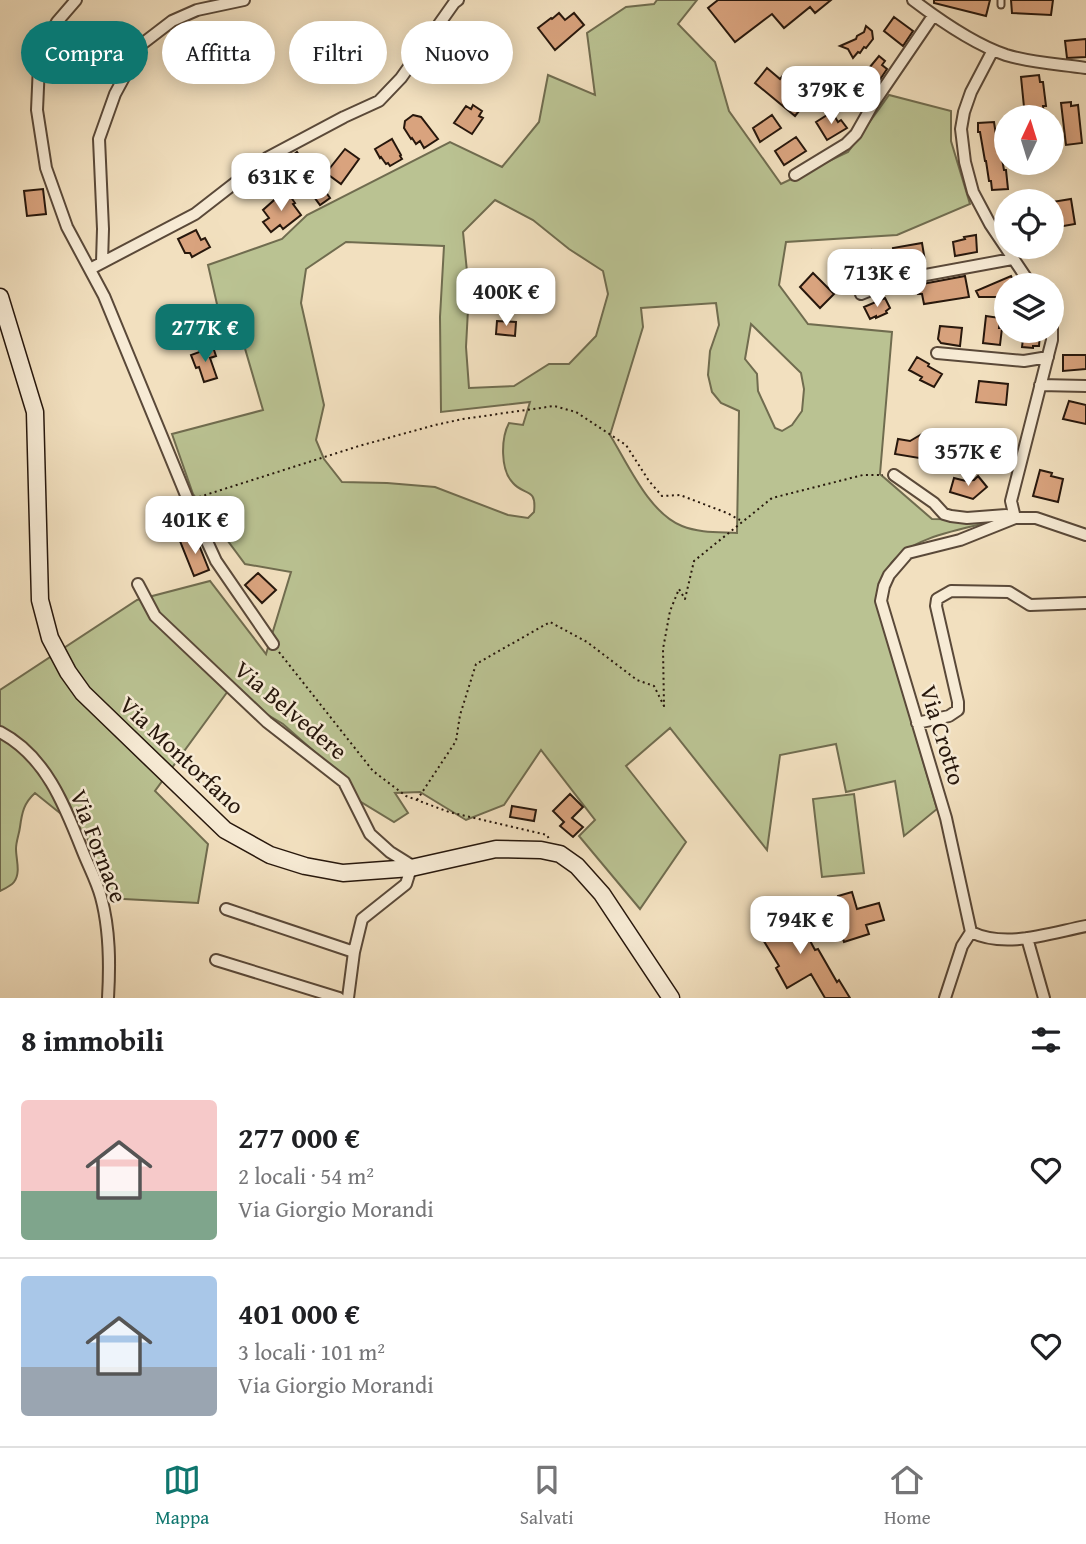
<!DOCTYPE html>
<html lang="it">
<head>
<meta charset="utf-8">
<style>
	body { margin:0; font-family:"Gentium Book Plus",serif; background:#f2f2f2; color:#202124; height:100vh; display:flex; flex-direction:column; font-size:26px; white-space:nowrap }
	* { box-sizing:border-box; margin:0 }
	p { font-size:23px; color:#757577 }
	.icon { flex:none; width:38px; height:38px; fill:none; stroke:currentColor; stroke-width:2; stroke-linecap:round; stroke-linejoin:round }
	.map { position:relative; height:998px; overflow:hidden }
	.details { display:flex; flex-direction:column; background:#fff; flex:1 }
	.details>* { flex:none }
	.top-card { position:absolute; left:21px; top:21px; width:700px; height:63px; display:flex; gap:14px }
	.needle { width:46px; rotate:4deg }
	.tools { position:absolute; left:994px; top:105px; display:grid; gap:14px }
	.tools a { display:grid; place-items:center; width:70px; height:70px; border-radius:50%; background:#fff; box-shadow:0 4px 18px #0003; font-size:35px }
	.price { position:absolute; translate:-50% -60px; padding:0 16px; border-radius:14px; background:#fff; color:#222; font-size:23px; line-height:46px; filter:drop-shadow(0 2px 4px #0008) }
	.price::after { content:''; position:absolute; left:50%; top:42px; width:21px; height:16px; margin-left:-10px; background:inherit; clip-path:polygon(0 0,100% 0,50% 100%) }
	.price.current { background:#0f766e; color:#fff }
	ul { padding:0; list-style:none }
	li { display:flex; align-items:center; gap:21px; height:175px; padding:0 21px }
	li+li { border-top:2px solid #e0e0e0 }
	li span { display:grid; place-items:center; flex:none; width:196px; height:140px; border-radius:7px; color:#555 }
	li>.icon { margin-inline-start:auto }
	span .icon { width:84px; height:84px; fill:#fffc; stroke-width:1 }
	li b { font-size:30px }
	h2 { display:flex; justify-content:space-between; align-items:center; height:84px; padding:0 21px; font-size:30px }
	.chip { padding:0 24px; border-radius:32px; background:#fff; box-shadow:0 4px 18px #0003; font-size:24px; line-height:63px }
	.chip.current { background:#0f766e; color:#fff }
	.dock { display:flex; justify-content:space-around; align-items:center; height:98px; border-top:2px solid #e0e0e0; background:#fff; font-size:19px; color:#757577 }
	.dock a { display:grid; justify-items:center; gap:4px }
	.dock .current { color:#0f766e }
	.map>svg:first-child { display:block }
	.green { fill:#bac292; stroke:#706c4f; stroke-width:2; fill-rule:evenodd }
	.building { fill:#d9a37e; stroke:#27170c; stroke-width:2 }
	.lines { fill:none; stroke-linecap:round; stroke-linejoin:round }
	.lane-casing { stroke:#5a4939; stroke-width:9 }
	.street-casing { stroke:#5a4939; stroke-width:14 }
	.secondary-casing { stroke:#27170c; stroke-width:19 }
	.path { stroke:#27170c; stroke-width:2; stroke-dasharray:2 3.5; stroke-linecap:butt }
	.lane { stroke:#f7ebd5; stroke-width:5 }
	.street { stroke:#f7ebd5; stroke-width:10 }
	.secondary { stroke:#f7ebd5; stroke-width:16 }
	.labels { text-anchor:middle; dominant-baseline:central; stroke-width:5; stroke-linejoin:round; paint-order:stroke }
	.street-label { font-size:24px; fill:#27170c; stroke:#f7ebd5 }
</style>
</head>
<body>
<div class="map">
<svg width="1086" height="998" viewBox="0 0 1086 998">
	<rect width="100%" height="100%" fill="#f2e0bf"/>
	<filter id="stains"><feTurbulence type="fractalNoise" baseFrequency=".00286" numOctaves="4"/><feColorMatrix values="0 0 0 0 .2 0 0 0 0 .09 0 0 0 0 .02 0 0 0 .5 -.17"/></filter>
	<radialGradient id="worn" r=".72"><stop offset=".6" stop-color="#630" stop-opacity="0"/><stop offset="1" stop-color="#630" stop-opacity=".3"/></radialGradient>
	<path class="green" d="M657 0H697L678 24 715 62 729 111 781 184 848 152 889 95 951 111V141L970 204 897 235 786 242 779 285 808 324 892 332 880 474 932 519 1000 520C968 528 905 537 888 568 881 581 881 596 879 610L937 809 904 836 895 781 846 792 836 744 780 755 767 850 670 728 626 766 686 842 640 909 579 836 595 820 541 750 504 805 466 820 420 792 395 793 408 813 394 822 343 791 335 775 317 754 283 724 228 691 155 791 208 844 198 903 105 898 86 834 35 793C24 803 22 812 20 827 19 835 16 841 16 849 16 859 21 873 14 882 11 886 4 889 0 891V690L137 600 210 581 266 654 291 572 245 564 193 494 172 434 263 410 241 335 222 326 208 265 282 239 307 215 450 142 502 167 539 122 548 75 595 95 587 33 626 7 654 4ZM495 200 533 220 569 249 603 271 608 294 596 336 569 364H549L514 386 469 388 466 347 469 291 463 232ZM346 242 444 246 440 317 441 412 530 402 523 425 509 423C501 438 500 470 513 483 524 496 537 487 534 512L528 518 508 515 435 487 387 483 342 482 324 459 316 440 324 405 301 303 306 269ZM716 303 719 325 710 351 708 375 712 392 721 403 739 411 737 533C719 532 699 533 682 526 649 513 628 464 610 435L643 327 641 308ZM751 324 801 373 804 389 802 411 792 425 782 431 775 428 758 391 757 374 745 359Z
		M854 794 864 873 822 877 813 799Z"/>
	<path class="building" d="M718 0H831L815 13 810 7 784 28 772 14 735 42 708 8Z
		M934 0H990L986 16 934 3Z
		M1011 0H1053L1051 15 1012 13Z
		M559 13 565 20 574 13 584 25 555 50 538 28 551 18 552 19Z
		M894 17 913 31 903 46 884 31Z
		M866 26 872 31 873 39 866 48 864 47 860 53 858 52 853 58 848 49 840 46 856 39 857 36 864 32Z
		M1086 39V57L1067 58 1065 41Z
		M474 45 489 58 472 77 459 63Z
		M879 56 885 61 882 65 887 69 875 87 867 80 869 77 865 73Z
		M767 68 780 79 786 72 788 74 789 72 805 84 806 82 816 90 795 116 755 83Z
		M1039 75 1040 82H1043L1046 106H1043L1044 117H1025L1021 77Z
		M1071 102V106L1078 105 1082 143 1066 145 1061 103Z
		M473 105 482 111 479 116 483 118 472 134 454 123 466 106 471 109Z
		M832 112 838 122 841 120 847 128 827 140 816 122Z
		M413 115 421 117 438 139 424 148 420 141 416 144 412 138 411 139 404 128 405 121Z
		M772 115 781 128 760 142 753 128Z
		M994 122 997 142H999L1004 170H1006L1008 189 992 190 991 181H989L986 161H985L980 132H978V123Z
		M796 137 806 151 784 165 775 151Z
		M392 139 401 155 400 156 402 159 390 166 388 163 386 164 381 157 380 158 375 149Z
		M345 149 359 159 341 184 326 173Z
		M297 152 330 198 320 205 287 160Z
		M43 189 46 214 27 216 24 191Z
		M282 193 285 195 288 193 295 203 293 204 301 215 283 229 280 225 271 232 263 222 269 218 263 210Z
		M1071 199 1075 224 1052 228V202Z
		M196 230 201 240 205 238 210 247 192 257 190 253H185L178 239Z
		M976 235 977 252 955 256 953 242 965 239 964 237Z
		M922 243 925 261 904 264 903 259 895 261 893 248Z
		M871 250 879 269 841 283 834 264Z
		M813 273 834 294 820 308 800 287Z
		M965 276 969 297 924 304 922 294H918L917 285Z
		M1011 276 1015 285H1006V298L1000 300 999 297H979L976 291Z
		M885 298 890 308 886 311 887 313 876 318V316L870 319 864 307Z
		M986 316 1000 318 999 328H1002L1000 345 983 343Z
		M497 321 516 322 515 336 496 334Z
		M940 326 962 328 960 346 941 343 938 339Z
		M1024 331 1040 333 1039 346H1033V348L1022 347Z
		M213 347 216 356 210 358 217 378 204 382 199 367 196 368 191 355Z
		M1063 355H1086V369L1063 371Z
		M917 357 929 364 928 366 942 374 934 387 920 380 922 377 909 370Z
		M979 381 1008 384 1006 405 976 402Z
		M1069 401 1086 405V424L1063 419Z
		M922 434 932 445 919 458 895 454 898 439 910 441Z
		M1040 470 1052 473 1051 476 1063 479 1058 502 1033 496Z
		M978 476 987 487 973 499 950 492 954 478 966 481 974 480Z
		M195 535 209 570 194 576 180 541Z
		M258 573 276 590 262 603 245 585Z
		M570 794 583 807 572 818 583 827 573 837 560 826 564 822 553 811Z
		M512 806 536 810 534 821 510 817Z
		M852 892 857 909 879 903 884 920 866 925 869 934 844 942 836 918 842 916 838 896Z
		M799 907 806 919 800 922 815 950 818 949 837 982 839 980 850 998H825L811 974 787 988 776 968 779 966 759 933 777 923 776 921Z"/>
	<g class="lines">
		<defs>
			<path id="lane" d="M1001 5V0"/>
			<path id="street" d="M76 0 57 22 45 45 39 65 37 110 46 168 67 227 104 296 188 500 216 561 273 644
				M913 0C938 19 976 45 1006 55 1032 63 1059 64 1086 68
				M993 50 971 92 964 112 961 129 965 162 973 192 990 224 1031 285
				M795 175 846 144 856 134 873 104 933 16
				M102 262 103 229 99 139 115 94 142 44 172 21 197 10 244 0
				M90 269 195 214 267 158 344 117 379 101 401 78 454 3 458 0
				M861 294 893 281 1012 259
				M937 353 1024 361 1048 357
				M1040 385 1086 386
				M894 475 934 503 944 514 951 516 967 518 1006 515 1015 518H1036L1086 535
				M1015 518 960 540 908 553 889 575 884 586 881 601 946 818 971 932C1006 949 1050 933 1086 926
				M1015 518 1011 501 1052 340V323
				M138 584 155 616 267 722 344 782 370 834 390 852 414 867
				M917 723 949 716 958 710V702L936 606 937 599 951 591 1009 592 1030 605 1086 603
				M0 732C46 756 65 806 83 852 89 867 97 882 101 897 110 930 110 964 108 998
				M226 909 354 952
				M1027 938 1044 998
				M216 960 339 998
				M348 998 354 952 362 919 406 884 411 868
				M945 998 962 946 971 932"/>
			<path id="secondary" d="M0 297 35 412 40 600 50 638 68 672 83 693 225 830 270 855 305 866 343 873 411 868 496 849 541 850 560 854 577 866 602 894 671 998"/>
		</defs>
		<use href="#lane" class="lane-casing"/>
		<use href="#street" class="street-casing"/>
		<use href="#secondary" class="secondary-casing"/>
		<path class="path" d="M199 497 359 446 435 425 463 419 554 406 576 412 626 445 649 481 662 496 680 495 727 513 740 520
			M279 652 373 771 406 796 449 812 547 835 549 839
			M417 800 456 741 460 715 476 664 550 622 587 642 637 680 654 686 664 706 663 649 670 611 679 589 685 599 694 561 772 498 863 475H883"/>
		<use href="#lane" class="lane"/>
		<use href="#street" class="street"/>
		<use href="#secondary" class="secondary"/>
	</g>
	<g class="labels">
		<g class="street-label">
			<text transform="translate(291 710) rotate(40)">Via Belvedere</text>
			<text transform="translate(943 735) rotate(73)">Via Crotto</text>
			<text transform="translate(182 755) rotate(43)">Via Montorfano</text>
			<text transform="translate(99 846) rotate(69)">Via Fornace</text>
		</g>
	</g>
	<rect width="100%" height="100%" filter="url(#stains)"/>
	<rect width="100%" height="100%" fill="url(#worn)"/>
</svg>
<div class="tools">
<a><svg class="needle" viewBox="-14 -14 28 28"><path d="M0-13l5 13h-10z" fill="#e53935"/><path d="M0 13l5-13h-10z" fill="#757577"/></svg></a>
<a><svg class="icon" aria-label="locate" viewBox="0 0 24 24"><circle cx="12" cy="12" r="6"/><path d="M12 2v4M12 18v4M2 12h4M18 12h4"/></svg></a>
<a><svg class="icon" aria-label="layers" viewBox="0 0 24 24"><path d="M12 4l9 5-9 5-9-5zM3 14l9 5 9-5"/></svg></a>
</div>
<b class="price" style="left:831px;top:126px">379K €</b>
<b class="price" style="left:281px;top:213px">631K €</b>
<b class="price" style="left:877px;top:309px">713K €</b>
<b class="price" style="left:506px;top:328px">400K €</b>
<b class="price current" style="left:205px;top:364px">277K €</b>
<b class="price" style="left:968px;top:488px">357K €</b>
<b class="price" style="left:195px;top:556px">401K €</b>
<b class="price" style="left:800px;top:956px">794K €</b>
<div class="top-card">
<a class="chip current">Compra</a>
<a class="chip">Affitta</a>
<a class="chip">Filtri</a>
<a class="chip">Nuovo</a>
</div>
</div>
<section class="details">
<h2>8 immobili<svg class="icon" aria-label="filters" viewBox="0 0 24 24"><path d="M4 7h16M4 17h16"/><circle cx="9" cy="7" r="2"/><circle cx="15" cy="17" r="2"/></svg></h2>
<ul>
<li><span style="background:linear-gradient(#f6c9c9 65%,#7fa58c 0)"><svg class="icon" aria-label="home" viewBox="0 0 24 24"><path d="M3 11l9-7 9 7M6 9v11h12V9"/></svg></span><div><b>277 000 €</b><p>2 locali · 54 m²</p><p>Via Giorgio Morandi</p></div><svg class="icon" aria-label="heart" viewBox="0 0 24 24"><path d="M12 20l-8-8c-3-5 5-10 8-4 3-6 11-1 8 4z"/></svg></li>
<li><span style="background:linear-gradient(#a9c7e8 65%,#9aa5b1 0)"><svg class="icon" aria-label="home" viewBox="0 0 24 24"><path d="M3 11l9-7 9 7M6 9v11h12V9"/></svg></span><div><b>401 000 €</b><p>3 locali · 101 m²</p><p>Via Giorgio Morandi</p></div><svg class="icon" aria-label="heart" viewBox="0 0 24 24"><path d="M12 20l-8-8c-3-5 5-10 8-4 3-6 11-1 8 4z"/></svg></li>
</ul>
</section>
<nav class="dock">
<a class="current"><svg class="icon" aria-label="map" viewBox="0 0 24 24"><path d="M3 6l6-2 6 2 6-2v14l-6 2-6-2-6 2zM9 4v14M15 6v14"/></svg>Mappa</a>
<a><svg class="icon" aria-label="saved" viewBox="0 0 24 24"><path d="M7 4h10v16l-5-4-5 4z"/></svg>Salvati</a>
<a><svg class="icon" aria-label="home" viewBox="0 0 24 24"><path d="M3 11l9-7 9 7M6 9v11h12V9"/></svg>Home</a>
</nav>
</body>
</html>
